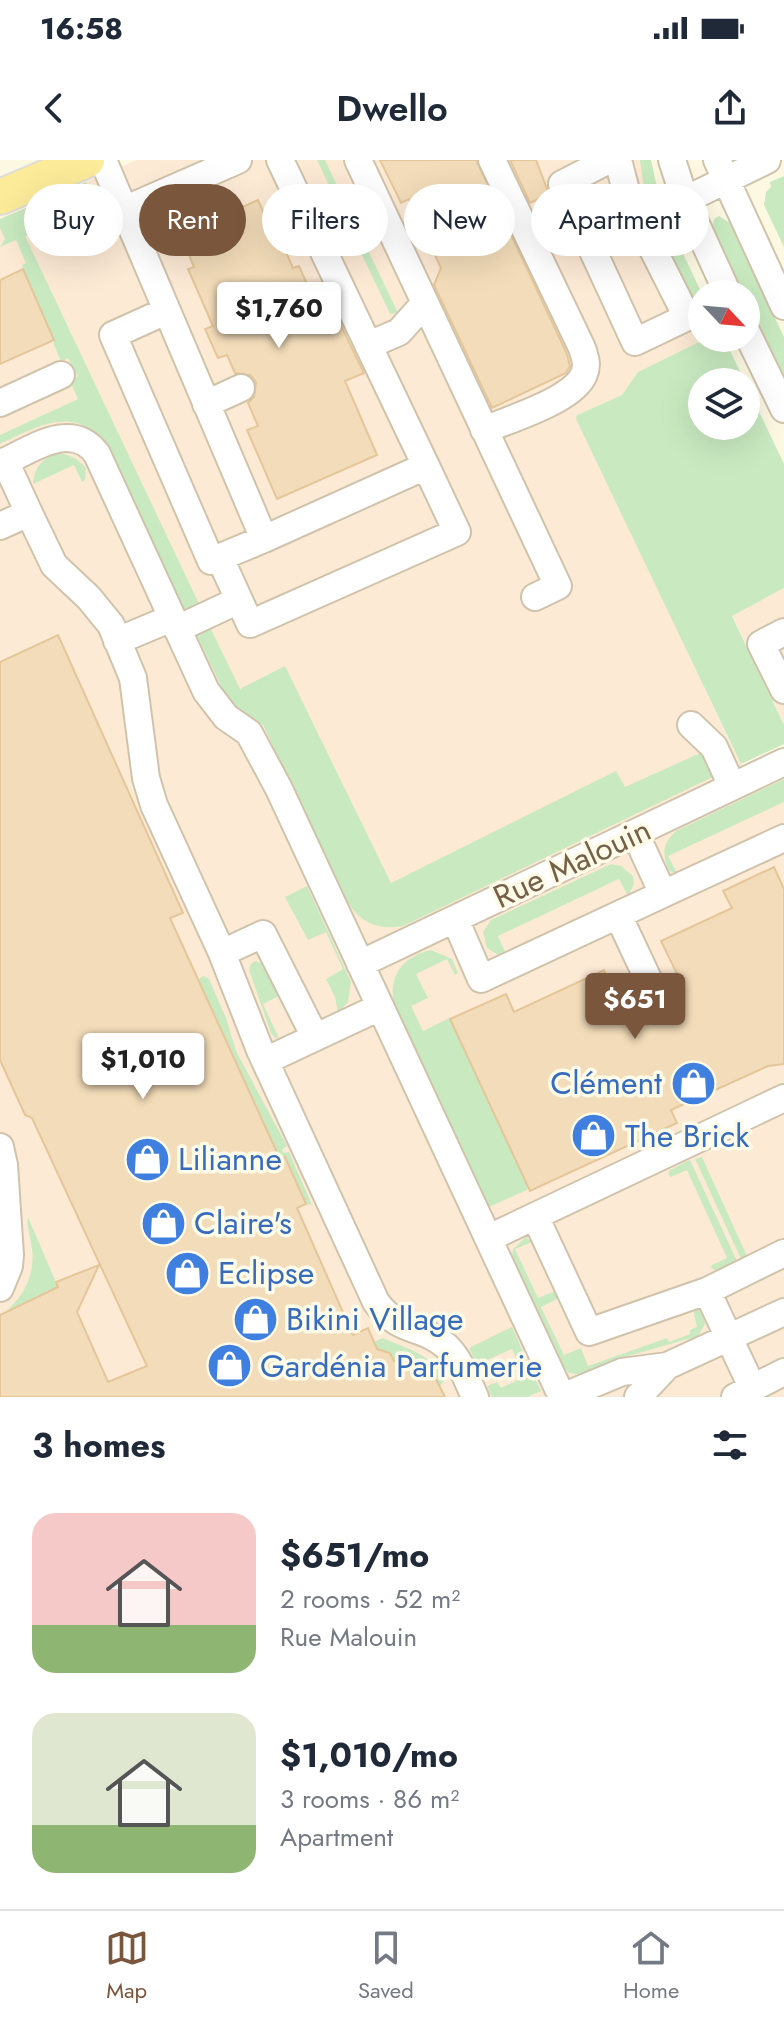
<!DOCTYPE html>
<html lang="en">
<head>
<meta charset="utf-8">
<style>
	body { margin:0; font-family:Jost,sans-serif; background:#f2f2f3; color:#1f2937; height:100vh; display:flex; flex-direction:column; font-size:30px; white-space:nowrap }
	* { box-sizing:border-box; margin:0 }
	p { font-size:26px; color:#747a83 }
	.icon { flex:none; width:44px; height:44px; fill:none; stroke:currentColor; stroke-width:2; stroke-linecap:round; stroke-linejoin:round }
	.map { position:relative; height:1237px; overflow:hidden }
	.drawer { display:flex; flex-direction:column; background:#fff; flex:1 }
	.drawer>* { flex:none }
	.guide { position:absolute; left:24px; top:24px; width:736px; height:72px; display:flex; gap:16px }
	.needle { width:52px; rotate:116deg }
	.fabs { position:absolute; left:688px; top:120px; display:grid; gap:16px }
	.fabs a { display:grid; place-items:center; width:72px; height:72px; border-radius:50%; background:#fff; box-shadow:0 8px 32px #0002; font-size:40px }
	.price { position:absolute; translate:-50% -68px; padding:0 18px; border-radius:8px; background:#fff; color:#222; font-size:26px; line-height:52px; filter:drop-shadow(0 2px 4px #0008) }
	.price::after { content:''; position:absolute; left:50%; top:48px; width:24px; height:18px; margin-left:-12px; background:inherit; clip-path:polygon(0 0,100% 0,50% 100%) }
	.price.active { background:#7a563d; color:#fff }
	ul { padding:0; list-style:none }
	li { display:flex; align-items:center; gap:24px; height:200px; padding:0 32px }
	li span { display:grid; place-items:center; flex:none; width:224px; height:160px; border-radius:24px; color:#555 }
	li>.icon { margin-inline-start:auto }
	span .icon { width:96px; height:96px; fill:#fffc; stroke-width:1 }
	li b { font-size:34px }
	h2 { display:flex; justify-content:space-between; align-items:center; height:96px; padding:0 32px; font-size:34px }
	.pill { padding:0 28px; border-radius:36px; background:#fff; box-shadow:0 8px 32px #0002; font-size:28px; line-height:72px }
	.pill.active { background:#7a563d; color:#fff }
	.status { display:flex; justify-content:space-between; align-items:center; height:56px; padding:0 40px; background:#fff; direction:ltr }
	.status svg { height:22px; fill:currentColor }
	header { display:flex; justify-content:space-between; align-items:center; height:104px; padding:0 32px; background:#fff; font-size:36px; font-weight:600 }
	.tab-bar { display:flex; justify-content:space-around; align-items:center; height:112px; border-top:2px solid #e0e1e3; background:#fff; font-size:22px; color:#747a83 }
	.tab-bar a { display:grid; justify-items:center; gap:4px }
	.tab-bar .active { color:#7a563d }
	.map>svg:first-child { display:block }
	.commercial { fill:#fdead5 }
	.green { fill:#c9eac1 }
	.building { fill:#f2dcb9; stroke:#e5c699; stroke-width:2 }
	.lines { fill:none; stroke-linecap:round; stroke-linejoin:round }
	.minor-casing { stroke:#d0c3ac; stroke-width:30 }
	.major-casing { stroke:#e0dcd7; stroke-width:38 }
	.minor { stroke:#fff; stroke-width:26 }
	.major { stroke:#fcec99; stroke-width:34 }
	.labels { text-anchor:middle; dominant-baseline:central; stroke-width:7; stroke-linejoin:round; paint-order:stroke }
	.street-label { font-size:32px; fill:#746148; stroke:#fffbe9 }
	.shop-label { font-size:32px; fill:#366cbe; stroke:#fffbe9; text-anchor:start }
</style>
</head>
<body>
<div class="status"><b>16:58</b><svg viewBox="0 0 49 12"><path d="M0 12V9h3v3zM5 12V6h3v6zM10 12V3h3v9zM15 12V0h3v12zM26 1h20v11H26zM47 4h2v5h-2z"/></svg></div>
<header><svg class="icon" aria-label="back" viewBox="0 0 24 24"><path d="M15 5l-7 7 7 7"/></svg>Dwello<svg class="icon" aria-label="share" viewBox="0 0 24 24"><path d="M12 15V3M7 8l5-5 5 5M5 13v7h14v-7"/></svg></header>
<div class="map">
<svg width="784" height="1237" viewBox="0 0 784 1237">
	<rect width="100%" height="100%" fill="#fcf8e2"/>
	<path class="commercial" d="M137 0H651L661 47 702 134V178H707L638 212 622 235 577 255 729 580 756 632 784 619V1237H0V59Z
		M784 428V565L732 455Z"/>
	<path class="green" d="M317 0H325L398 153 390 154Z
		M640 0H651L661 47 702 134 690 142 647 50Z
		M784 16V87L764 45 766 32 771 27 770 22Z
		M86 22 89 29 37 53 44 68 25 76 200 446 185 453 107 284C73 244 39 266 0 284V275L78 239 70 221 78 216 68 198 61 202 54 185V180L23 109 22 105 26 103 16 80 0 87 5 79 0 68V59Z
		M719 56 730 63 784 177V219L746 140V134H743L711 67 715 58Z
		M707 178H724L745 222H702V266H746V224L784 304V428L732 456 784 565V584L741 604 576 259 577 255 622 235 638 212Z
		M59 293C71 295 78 299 86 308L85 320 82 322 74 305 33 324C35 306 41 299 59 293Z
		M209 465 240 529 285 506 391 723 616 611 625 627 707 590 719 614 403 766C381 770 364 765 350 746L263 565 230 545 195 471Z
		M784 619V642L668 696 677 713 669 711C662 694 662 684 676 671Z
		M611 704 621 706 633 716 634 724 628 736 619 719 498 776 506 794 498 795 487 788 483 772 491 760Z
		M307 726 351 822 348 842 338 852 335 837 326 819 343 809 326 772 308 780 285 737Z
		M431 790 452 799 458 813 455 815 447 799 416 814 428 838 411 846 423 871 450 858 529 1029 489 1047 394 844C388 816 403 796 431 790Z
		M255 801 266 805 281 835 263 844 279 878H275L271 873 249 810 251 804Z
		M204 816 209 819 226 858 236 891 287 986 282 990 284 993 289 992 312 1045 306 1044 285 997 280 999 198 819Z
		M702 997 747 1096 741 1099 695 999Z
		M690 1000 737 1101 717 1111 711 1108 712 1105 727 1098 687 1010 671 1017 668 1014 670 1010Z
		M28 1057 58 1127 4 1153C26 1135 37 1110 31 1083 30 1074 26 1066 28 1057Z
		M526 1077 532 1082 515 1089 538 1138 555 1131 559 1138 541 1147 564 1195 581 1188 588 1206 667 1178 669 1182 690 1174V1170L697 1167 693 1149 698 1145 702 1147 705 1164 698 1176 625 1197 583 1215 569 1213 564 1208 512 1097 513 1089Z
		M512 1167 527 1201 519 1206 512 1189 487 1200 493 1213 483 1218 469 1188Z
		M383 1178C407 1189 433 1194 445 1220L440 1226 435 1217 402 1205 396 1208 390 1193 384 1191 379 1193 374 1182Z
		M530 1207 541 1231 527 1237H492L487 1226 497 1222 501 1228 524 1217 522 1211Z"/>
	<path class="building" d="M380 0H476L567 194 570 206 566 213 492 248 434 125 441 108 409 39 401 43Z
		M510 0H536L549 34 530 43Z
		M258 40 273 74 277 72 293 108 299 106 318 149 330 143 364 213 345 221 377 295 277 339 247 270 258 266 248 243 254 237 256 222 250 215 235 213 227 195 218 198 205 169 213 166 188 109 194 107 180 74 208 61 206 58 230 48 232 52Z
		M23 109 54 180 0 204V120Z
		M58 475 183 753 170 758 280 999 285 997 306 1044 297 1048 353 1175 368 1168 377 1189 390 1193 394 1201 435 1217 445 1237H0V1155L58 1127 56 1122 99 1105 77 1152 108 1222 147 1206 32 958 25 955 0 900V502Z
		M774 707 784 729V904L768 906 671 950 677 963 530 1031 450 859 506 834 514 852 604 810 608 821 618 817 630 844 646 836H655L663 828 680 820 661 781 732 748 723 731Z"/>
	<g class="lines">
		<defs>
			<path id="minor" d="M103 0 264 379 211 401 113 175 166 151
				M358 0 558 426 535 437
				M609 0 562 24 635 182 702 150
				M618 0 629 42 687 157
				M672 0 685 40 728 134
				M717 0 784 146
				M685 40 767 0
				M124 50 238 0
				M746 171 784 249
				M369 185 399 172 425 143
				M0 243 61 215
				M206 244 241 228
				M484 270C510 259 574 240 584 214 588 205 585 197 582 188L492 0
				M0 304C31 290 71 259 97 294L206 531 226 557 249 573 279 629 562 1237 622 1212 667 1206 784 1152
				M29 353 54 405 89 438 111 465 133 518 146 618 154 645 222 793 260 890 376 1142C399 1174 423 1165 446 1186 460 1199 467 1220 475 1237
				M0 366 29 353 5 301
				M264 379 426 306 280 0
				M220 398 250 464 457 372 426 306
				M177 469 239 440
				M784 472 761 484 784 530
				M117 481 172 458
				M691 565 714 587 732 626
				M663 734 784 678
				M618 755 649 821
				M455 759 481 819 663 734 635 673
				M222 793 263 774 315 877
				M360 804 784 602
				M265 901 380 847
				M0 987 4 1005 10 1095 9 1106 0 1128
				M535 1056 589 1172 707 1131 784 1093
				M489 1078 784 938
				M707 1131 752 1227
				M638 1237 667 1206
				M735 1237 784 1212"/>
			<path id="major" d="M0 37 87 0"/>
		</defs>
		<use href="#minor" class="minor-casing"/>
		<use href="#major" class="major-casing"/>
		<use href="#minor" class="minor"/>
		<use href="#major" class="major"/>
	</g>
	<defs>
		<symbol id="shop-disc" viewBox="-11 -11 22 22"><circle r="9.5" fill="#3f7fe0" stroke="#fffbe9"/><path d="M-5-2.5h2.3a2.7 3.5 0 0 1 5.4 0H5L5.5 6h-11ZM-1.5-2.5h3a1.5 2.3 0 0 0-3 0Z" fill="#fff"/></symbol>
	</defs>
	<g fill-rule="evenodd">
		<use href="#shop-disc" x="668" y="898" width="51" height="51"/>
		<use href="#shop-disc" x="568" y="950" width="51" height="51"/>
		<use href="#shop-disc" x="122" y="974" width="51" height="51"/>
		<use href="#shop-disc" x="138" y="1038" width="51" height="51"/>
		<use href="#shop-disc" x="162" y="1088" width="51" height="51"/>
		<use href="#shop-disc" x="230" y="1134" width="51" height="51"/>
		<use href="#shop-disc" x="204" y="1180" width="51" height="51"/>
	</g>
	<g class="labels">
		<g class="street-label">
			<text transform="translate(572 703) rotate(-25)">Rue Malouin</text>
		</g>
		<g class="shop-label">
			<text x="662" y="923" text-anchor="end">Clément</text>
			<text x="625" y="976">The Brick</text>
			<text x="178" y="999">Lilianne</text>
			<text x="194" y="1063">Claire's</text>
			<text x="218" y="1113">Eclipse</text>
			<text x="286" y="1159">Bikini Village</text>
			<text x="260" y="1206">Gardénia Parfumerie</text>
		</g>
	</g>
</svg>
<div class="fabs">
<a><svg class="needle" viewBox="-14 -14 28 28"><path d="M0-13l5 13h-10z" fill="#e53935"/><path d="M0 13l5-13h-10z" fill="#747a83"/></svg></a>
<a><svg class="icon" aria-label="layers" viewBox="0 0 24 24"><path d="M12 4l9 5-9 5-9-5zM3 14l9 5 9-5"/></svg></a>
</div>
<b class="price" style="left:279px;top:190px">$1,760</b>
<b class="price active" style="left:635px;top:881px">$651</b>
<b class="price" style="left:143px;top:941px">$1,010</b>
<div class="guide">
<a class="pill">Buy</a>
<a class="pill active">Rent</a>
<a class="pill">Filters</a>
<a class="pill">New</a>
<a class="pill">Apartment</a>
</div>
</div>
<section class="drawer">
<h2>3 homes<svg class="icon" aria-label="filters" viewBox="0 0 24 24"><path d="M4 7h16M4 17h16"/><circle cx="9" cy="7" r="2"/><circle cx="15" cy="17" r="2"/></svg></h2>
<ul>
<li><span style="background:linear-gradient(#f6c9c9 70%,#8fb573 0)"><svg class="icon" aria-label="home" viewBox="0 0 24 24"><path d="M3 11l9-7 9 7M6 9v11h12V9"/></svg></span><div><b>$651/mo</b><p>2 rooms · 52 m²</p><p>Rue Malouin</p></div></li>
<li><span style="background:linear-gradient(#dfe7d0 70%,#8fb573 0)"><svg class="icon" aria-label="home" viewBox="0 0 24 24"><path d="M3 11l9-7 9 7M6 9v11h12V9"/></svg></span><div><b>$1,010/mo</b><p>3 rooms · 86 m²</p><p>Apartment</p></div></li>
</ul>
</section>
<nav class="tab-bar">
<a class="active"><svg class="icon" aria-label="map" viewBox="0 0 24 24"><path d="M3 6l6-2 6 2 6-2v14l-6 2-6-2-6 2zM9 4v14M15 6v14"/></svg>Map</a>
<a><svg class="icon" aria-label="saved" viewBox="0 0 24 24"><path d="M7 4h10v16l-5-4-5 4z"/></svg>Saved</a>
<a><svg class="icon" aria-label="home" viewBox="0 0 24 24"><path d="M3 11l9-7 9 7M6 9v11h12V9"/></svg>Home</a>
</nav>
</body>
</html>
